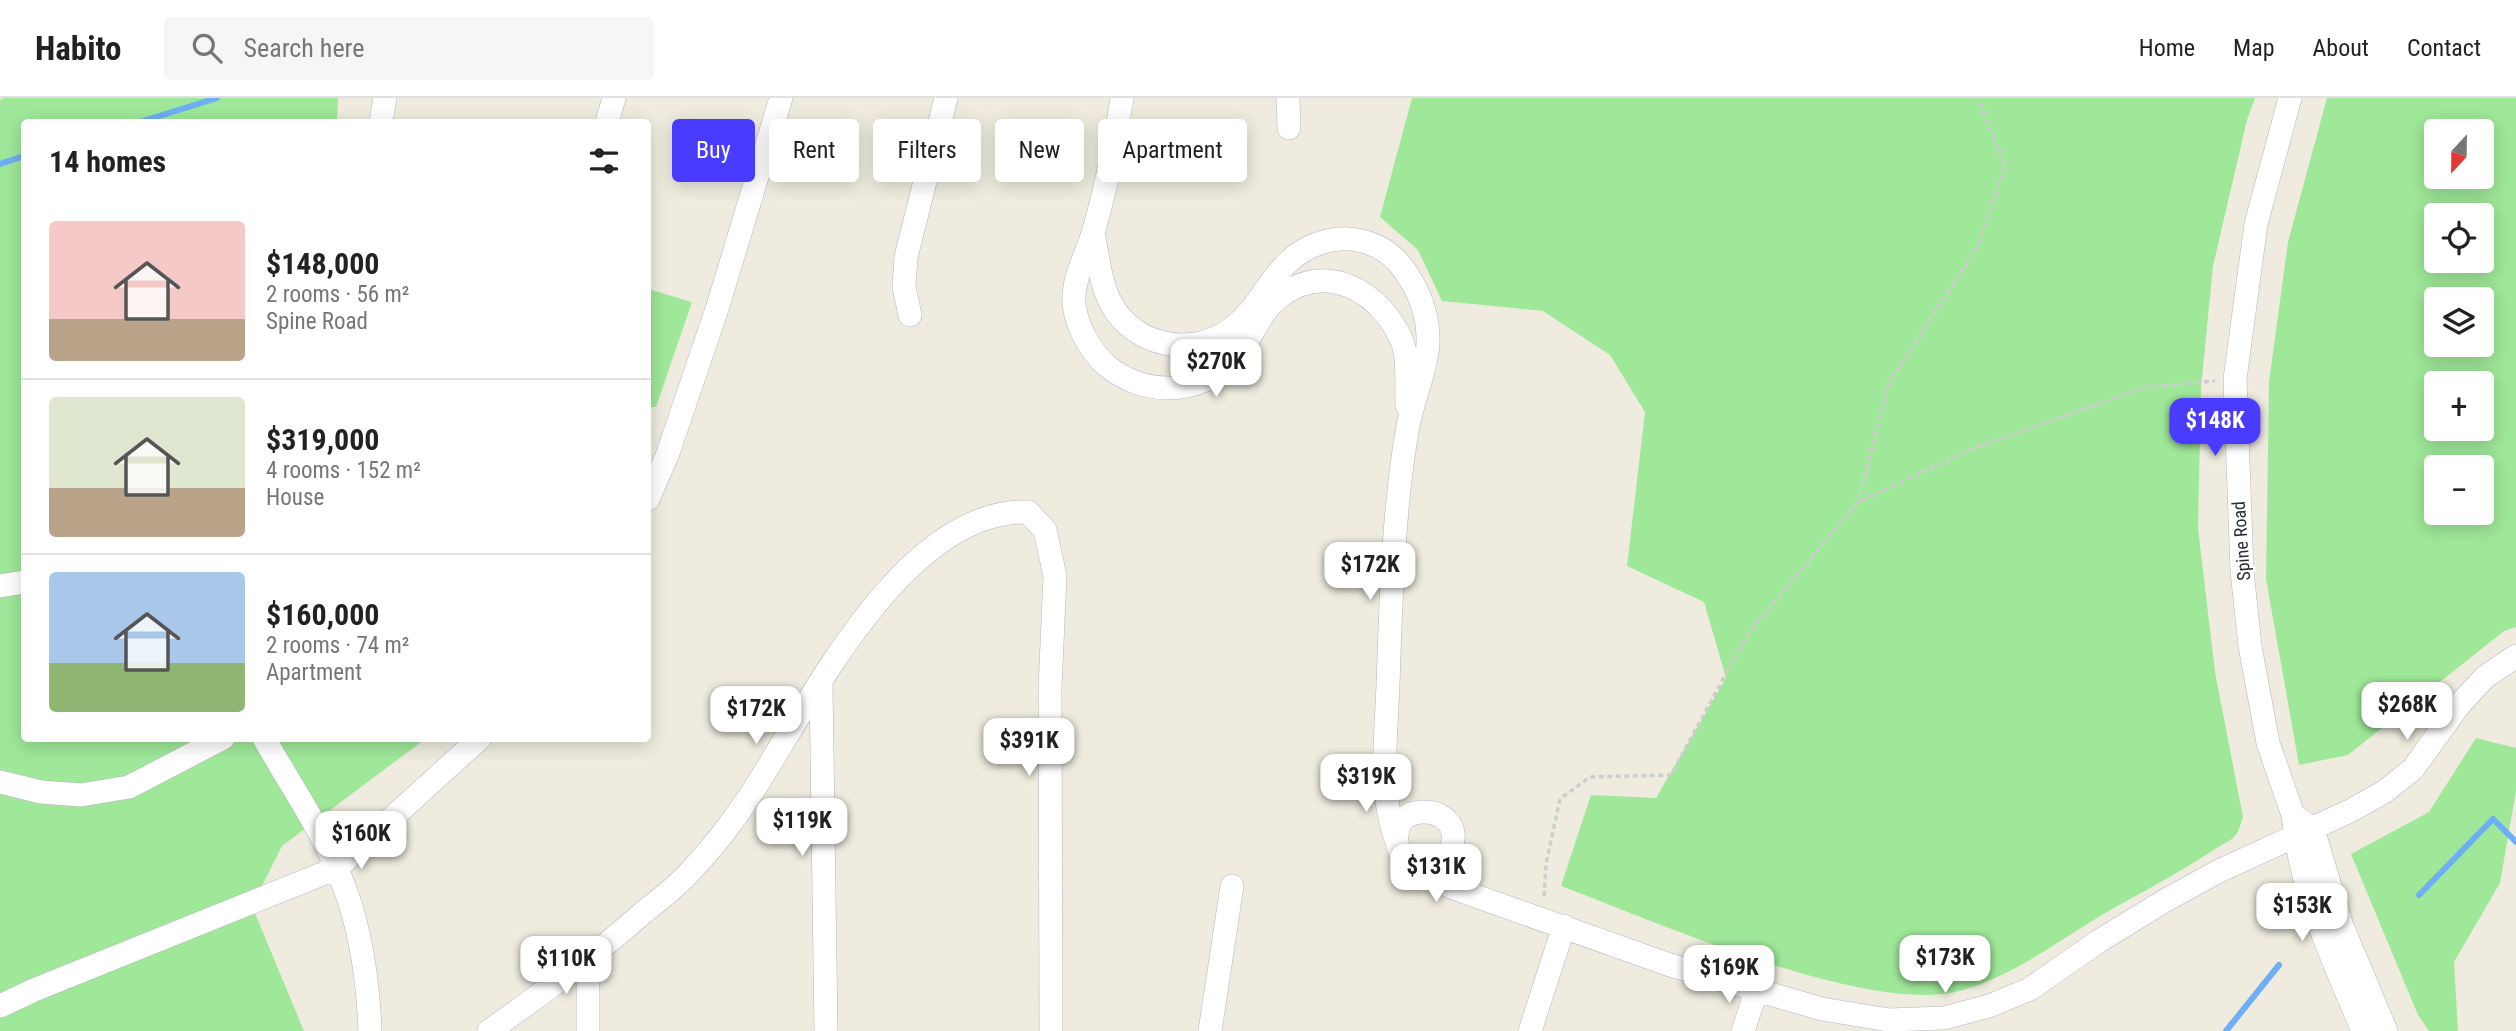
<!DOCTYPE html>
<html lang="en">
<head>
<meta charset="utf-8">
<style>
	body { margin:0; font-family:"Roboto Condensed",sans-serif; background:#f6f6f6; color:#222; height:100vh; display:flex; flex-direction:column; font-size:26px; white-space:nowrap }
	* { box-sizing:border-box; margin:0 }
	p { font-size:23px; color:#767676 }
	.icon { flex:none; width:38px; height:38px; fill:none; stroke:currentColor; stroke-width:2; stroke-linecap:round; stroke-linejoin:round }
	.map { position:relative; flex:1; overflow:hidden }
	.drawer { position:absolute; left:21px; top:21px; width:630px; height:623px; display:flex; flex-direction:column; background:#fff; border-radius:7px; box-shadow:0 4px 18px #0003 }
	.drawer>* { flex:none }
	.hud { position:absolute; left:672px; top:21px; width:665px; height:63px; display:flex; gap:14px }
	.needle { width:46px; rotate:202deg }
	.tools { position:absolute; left:2424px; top:21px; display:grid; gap:14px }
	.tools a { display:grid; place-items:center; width:70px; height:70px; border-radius:7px; background:#fff; box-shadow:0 4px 18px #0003; font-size:35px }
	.price { position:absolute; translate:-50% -60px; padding:0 16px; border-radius:14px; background:#fff; color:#222; font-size:23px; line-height:46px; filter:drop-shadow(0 2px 4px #0008) }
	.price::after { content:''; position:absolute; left:50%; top:42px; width:21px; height:16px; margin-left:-10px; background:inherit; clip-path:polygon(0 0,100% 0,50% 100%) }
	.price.current { background:#493bff; color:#fff }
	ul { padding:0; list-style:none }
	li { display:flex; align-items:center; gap:21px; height:175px; padding:0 28px }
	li+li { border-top:2px solid #e0e0e0 }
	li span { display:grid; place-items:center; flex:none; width:196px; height:140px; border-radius:7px; color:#555 }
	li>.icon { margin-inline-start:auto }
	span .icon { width:84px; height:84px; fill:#fffc; stroke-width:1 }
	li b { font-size:30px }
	h2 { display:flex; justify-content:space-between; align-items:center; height:84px; padding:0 28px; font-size:30px }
	.pill { padding:0 24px; border-radius:7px; background:#fff; box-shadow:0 4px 18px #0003; font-size:24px; line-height:63px }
	.pill.current { background:#493bff; color:#fff }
	header { display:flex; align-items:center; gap:42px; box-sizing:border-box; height:98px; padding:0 35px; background:#fff; border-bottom:2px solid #e0e0e0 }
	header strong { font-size:33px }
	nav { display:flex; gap:38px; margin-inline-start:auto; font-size:24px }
	.search { width:490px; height:63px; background:#f6f6f6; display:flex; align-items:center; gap:18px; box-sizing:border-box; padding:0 24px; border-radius:7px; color:#767676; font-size:26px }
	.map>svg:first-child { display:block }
	.green { fill:#9fe899; fill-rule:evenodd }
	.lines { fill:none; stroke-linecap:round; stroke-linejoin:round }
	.stream { stroke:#6daef5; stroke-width:6 }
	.minor-casing { stroke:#b3b3c1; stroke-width:24 }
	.path { stroke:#cdcdcd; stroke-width:3.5; stroke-dasharray:5 3.5; stroke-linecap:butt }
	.minor { stroke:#fff; stroke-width:23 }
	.labels { text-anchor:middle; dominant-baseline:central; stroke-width:5; stroke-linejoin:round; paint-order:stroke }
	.street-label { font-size:18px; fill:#2d2d2d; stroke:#fff }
</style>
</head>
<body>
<header>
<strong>Habito</strong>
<div class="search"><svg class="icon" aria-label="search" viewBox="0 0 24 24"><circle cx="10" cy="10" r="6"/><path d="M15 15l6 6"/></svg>Search here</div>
<nav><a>Home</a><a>Map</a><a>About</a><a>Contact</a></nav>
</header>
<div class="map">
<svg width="2516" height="933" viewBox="0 0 2516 933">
	<rect width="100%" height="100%" fill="#efecdf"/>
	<path class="green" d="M4 0H338L337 24H24V640L424 642 282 748 252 808 304 933H0V2Z
		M1412 0H2255L2247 22 2213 168 2201 290 2198 430 2215 574 2243 719C2241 724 2239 734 2235 738 2229 744 2219 748 2212 753 2183 772 2152 789 2121 806 2068 835 2021 875 1963 892 1871 920 1653 822 1561 788L1591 697 1656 700 1726 580 1704 504 1627 468 1645 314 1610 257 1543 213 1442 203 1418 152 1380 119Z
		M2327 0H2516V529L2504 533 2348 657 2299 667 2266 481 2269 284 2288 144ZM2436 33H2482V79H2436ZM2436 117H2482V163H2436ZM2436 201H2482V247H2436ZM2436 285H2482V331H2436ZM2436 369H2482V415H2436Z
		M648 191 692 204 656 309H648Z
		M2476 640 2516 650V693L2500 785 2454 864 2458 933H2429L2418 917 2351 756 2429 714Z"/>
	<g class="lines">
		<path class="stream" d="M140 24 217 0
			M0 66 24 58
			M2419 797 2493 721 2516 744
			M2226 933 2279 867"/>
		<defs>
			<path id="minor" d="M1122 0C1115 45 1106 91 1093 135 1087 155 1076 174 1074 196 1072 220 1088 251 1106 267 1144 299 1200 298 1235 261 1251 243 1258 216 1278 200 1326 161 1381 194 1402 243 1409 261 1406 287 1407 307
				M1288 0 1289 30
				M2290 0 2256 126 2235 281 2242 473 2250 548 2268 645 2293 717
				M381 24 385 0
				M607 24 614 0
				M1093 135C1098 158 1100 186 1112 207 1134 248 1193 260 1231 231 1268 204 1272 161 1320 145 1335 140 1347 139 1362 143 1382 148 1395 158 1407 176 1421 197 1429 220 1428 246 1426 274 1413 301 1408 328 1393 413 1391 501 1388 587 1386 637 1379 692 1395 739
				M910 217 904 189 906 159 946 0
				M648 401 668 355 717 211 781 0
				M0 488 24 484
				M821 585 826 933
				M264 640C288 683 318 726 337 771 360 822 368 878 370 933
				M0 684 41 694 81 697 129 689 223 640
				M1452 755C1403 810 1371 711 1425 714 1434 714 1443 718 1449 725 1457 737 1451 745 1452 757 1453 771 1462 784 1470 796
				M1426 772 1449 788 1470 796 1670 867 1822 911 1889 922 1944 920 1989 908 2030 891 2099 843 2166 802 2219 773 2350 713 2384 694 2413 671 2459 607 2485 579 2516 558
				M588 864V933
				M0 908 34 892 337 770 480 640
				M489 933C544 894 593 859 644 814 659 802 675 790 688 776 711 752 735 721 753 693 811 604 904 410 1028 414L1045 432 1055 478 1050 590 1051 933
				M1210 933 1232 788
				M1530 933 1564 828
				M1743 933 1756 894
				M2363 933C2334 864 2300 793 2293 717L2313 731 2342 828 2386 933"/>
		</defs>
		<use href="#minor" class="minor-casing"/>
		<path class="path" d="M1858 404 1888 287 1978 148 2005 68 1978 0
			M1544 798 1546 766 1560 701 1590 679 1671 677 1747 537 1858 404 1974 350 2146 289 2215 283"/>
		<use href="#minor" class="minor"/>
	</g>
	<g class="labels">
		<g class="street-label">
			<text transform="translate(2241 443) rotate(-94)">Spine Road</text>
		</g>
	</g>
</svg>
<div class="tools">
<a><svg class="needle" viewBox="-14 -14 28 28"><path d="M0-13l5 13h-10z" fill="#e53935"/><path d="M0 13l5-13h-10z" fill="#767676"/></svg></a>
<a><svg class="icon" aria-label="locate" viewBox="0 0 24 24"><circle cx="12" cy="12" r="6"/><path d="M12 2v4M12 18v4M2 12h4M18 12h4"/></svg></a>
<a><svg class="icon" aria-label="layers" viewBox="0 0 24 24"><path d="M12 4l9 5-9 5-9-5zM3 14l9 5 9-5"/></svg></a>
<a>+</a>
<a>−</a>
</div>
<b class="price" style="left:1216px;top:301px">$270K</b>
<b class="price current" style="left:2215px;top:360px">$148K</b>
<b class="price" style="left:1370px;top:504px">$172K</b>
<b class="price" style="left:2407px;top:644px">$268K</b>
<b class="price" style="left:756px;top:648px">$172K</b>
<b class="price" style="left:1029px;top:680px">$391K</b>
<b class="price" style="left:1366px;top:716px">$319K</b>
<b class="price" style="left:802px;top:760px">$119K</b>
<b class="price" style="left:361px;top:773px">$160K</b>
<b class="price" style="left:1436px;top:806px">$131K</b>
<b class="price" style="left:2302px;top:845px">$153K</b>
<b class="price" style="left:1945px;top:897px">$173K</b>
<b class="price" style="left:566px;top:898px">$110K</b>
<b class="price" style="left:1729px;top:907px">$169K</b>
<div class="hud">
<a class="pill current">Buy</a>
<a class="pill">Rent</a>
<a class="pill">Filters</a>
<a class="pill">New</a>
<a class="pill">Apartment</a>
</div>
<section class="drawer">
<h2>14 homes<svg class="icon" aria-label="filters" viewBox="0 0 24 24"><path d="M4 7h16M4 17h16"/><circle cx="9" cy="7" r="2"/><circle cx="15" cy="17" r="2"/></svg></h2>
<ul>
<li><span style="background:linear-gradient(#f6c9c9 70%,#b9a48a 0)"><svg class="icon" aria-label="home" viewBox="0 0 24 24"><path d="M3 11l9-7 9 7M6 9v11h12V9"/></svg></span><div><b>$148,000</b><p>2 rooms · 56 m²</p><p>Spine Road</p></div></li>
<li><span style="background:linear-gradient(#dfe7d0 65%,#b9a48a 0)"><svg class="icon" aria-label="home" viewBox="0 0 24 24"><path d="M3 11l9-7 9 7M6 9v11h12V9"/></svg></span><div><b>$319,000</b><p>4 rooms · 152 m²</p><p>House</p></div></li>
<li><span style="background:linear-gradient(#a9c7e8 65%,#8fb573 0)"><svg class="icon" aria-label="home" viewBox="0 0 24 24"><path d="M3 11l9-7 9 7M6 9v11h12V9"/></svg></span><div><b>$160,000</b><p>2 rooms · 74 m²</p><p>Apartment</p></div></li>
</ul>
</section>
</div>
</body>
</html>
